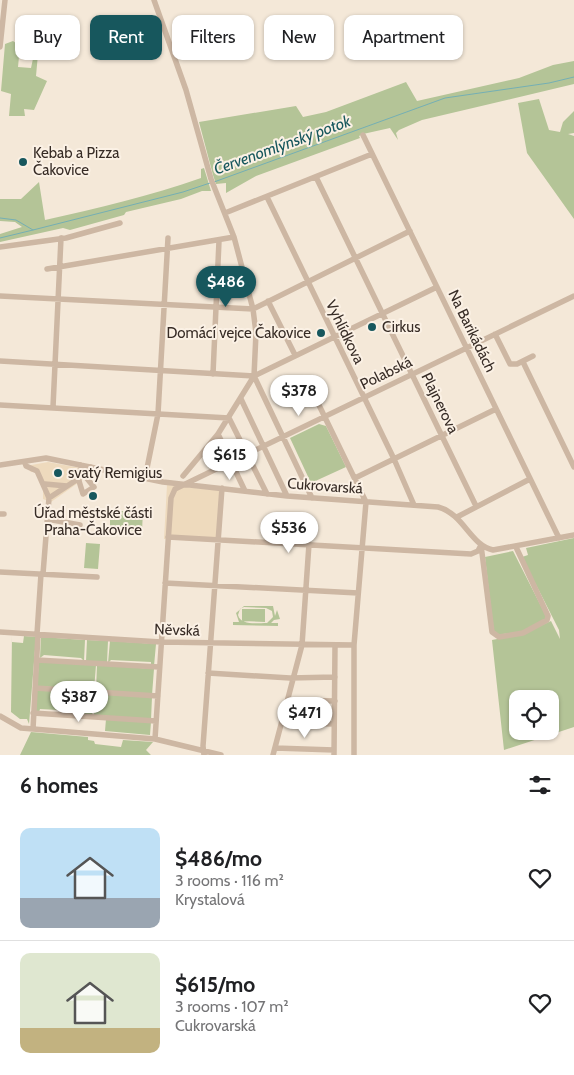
<!DOCTYPE html>
<html lang="en">
<head>
<meta charset="utf-8">
<style>
	body { margin:0; font-family:Cabin,sans-serif; background:#f6f6f6; color:#202124; height:100vh; display:flex; flex-direction:column; font-size:19px; white-space:nowrap }
	* { box-sizing:border-box; margin:0 }
	p { font-size:16px; color:#757577 }
	.icon { flex:none; width:28px; height:28px; fill:none; stroke:currentColor; stroke-width:2; stroke-linecap:round; stroke-linejoin:round }
	.map { position:relative; height:755px; overflow:hidden }
	.drawer { display:flex; flex-direction:column; background:#fff; flex:1 }
	.drawer>* { flex:none }
	.guide { position:absolute; left:15px; top:15px; width:545px; height:45px; display:flex; gap:10px }
	.tools { position:absolute; left:509px; top:690px; display:grid; gap:10px }
	.tools a { display:grid; place-items:center; width:50px; height:50px; border-radius:10px; background:#fff; box-shadow:0 1px 4px #0004; font-size:25px }
	.price { position:absolute; translate:-50% -42px; padding:0 11px; border-radius:18px; background:#fff; color:#222; font-size:16px; line-height:32px; filter:drop-shadow(0 1px 2px #0008) }
	.price::after { content:''; position:absolute; left:50%; top:30px; width:15px; height:11px; margin-left:-8px; background:inherit; clip-path:polygon(0 0,100% 0,50% 100%) }
	.price.selected { background:#17575d; color:#fff }
	ul { padding:0; list-style:none }
	li { display:flex; align-items:center; gap:15px; height:125px; padding:0 20px }
	li+li { border-top:1px solid #e0e0e0 }
	li span { display:grid; place-items:center; flex:none; width:140px; height:100px; border-radius:10px; color:#555 }
	li>.icon { margin-inline-start:auto }
	span .icon { width:60px; height:60px; fill:#fffc; stroke-width:1 }
	li b { font-size:21px }
	h2 { display:flex; justify-content:space-between; align-items:center; height:60px; padding:0 20px; font-size:21px }
	.chip { padding:0 18px; border-radius:10px; background:#fff; box-shadow:0 1px 4px #0004; font-size:18px; line-height:45px }
	.chip.selected { background:#17575d; color:#fff }
	.map>svg:first-child { display:block }
	.green { fill:#b4c497; fill-rule:evenodd }
	.plaza { fill:#eedabd }
	.lines { fill:none; stroke-linecap:round; stroke-linejoin:round }
	.stream { stroke:#74afb4; stroke-width:1 }
	.minor { stroke:#cdb7a3; stroke-width:5.5 }
	.poi-dot { fill:#17575d; stroke:#fbf1e5; stroke-width:2 }
	.labels { text-anchor:middle; dominant-baseline:central; stroke-width:4; stroke-linejoin:round; paint-order:stroke }
	.poi-label { font-size:15px; fill:#372c26; stroke:#fbf1e5; text-anchor:start }
	.street-label { font-size:15px; fill:#372c26; stroke:#fbf1e5 }
	.water-label { font-size:16px; font-style:italic; fill:#17575d; stroke:#fbf1e5 }
</style>
</head>
<body>
<div class="map">
<svg width="574" height="755" viewBox="0 0 574 755">
	<rect width="100%" height="100%" fill="#f4e8d8"/>
	<path class="green" d="M13 41 20 46 18 67 31 68 34 54H38L36 76 47 81 34 110 24 109 25 116H9L11 94 1 91 5 44Z
		M574 61V84L422 120 399 130 396 133 398 140 390 128 363 134 359 136 360 138 256 176 226 193V183L216 184 213 175 199 122 296 106 303 117 326 112 406 82 417 101 519 78 553 65Z
		M539 99 549 130 560 132 563 122 574 111V133L568 134 574 136V219L527 153 518 103Z
		M204 168 211 191H202L181 199 126 212 124 215 70 230 63 228 0 242V234L22 227 15 222 0 221V199H21L39 182 45 220C98 208 150 196 201 178V169Z
		M319 424 326 426 346 467 311 483 290 438Z
		M110 511H143L142 531 110 530Z
		M574 538V727L504 750 492 640 523 634 551 621 560 639 559 630 522 557 528 555 526 548ZM518 699H550V731H518Z
		M86 543 100 544 98 569 84 568Z
		M513 551 546 616 545 620 523 632 494 635 485 557Z
		M244 606H273L275 616 277 610 280 619 274 620 271 623H278V626L233 625V622H239L236 613ZM244 607 266 608 272 611 273 617 267 623C257 623 241 626 238 615L240 609Z
		M242 609H265V622L242 621Z
		M12 635V642L23 643 24 636 36 637 29 724 27 719H20L11 712Z
		M41 637 85 640 84 661 81 658 44 655 40 658Z
		M87 640 108 641 107 663 86 661Z
		M110 641 156 644 154 666H151V662L111 660 108 663Z
		M39 661 96 665 94 690 37 686Z
		M97 665 154 669 152 695 96 691Z
		M37 690 94 693 92 716 78 715 76 711 40 709 39 712 36 711Z
		M95 694 152 697 151 720 94 716Z
		M106 719 151 722 150 735 105 731Z
		M31 732 88 737V740L94 741 95 744 121 747 123 740 153 742 146 750 151 755H20Z"/>
	<path class="plaza" d="M48 462 75 467 95 471 51 502 43 499V489L35 472H31L26 466Z
		M167 485 224 491 220 542 164 539Z"/>
	<g class="lines">
		<path class="stream" d="M214 182 445 98 549 83 574 77
			M0 218 16 220 33 230 183 192 210 183
			M0 238 33 230"/>
		<path class="minor" d="M154 0 186 90 211 179 234 237 253 309 256 333 254 376 218 434 183 476
			M0 47 5 0
			M363 135 559 538
			M316 177 476 506
			M267 197 394 459 414 505
			M225 213 372 154
			M0 247 66 238 120 223
			M47 269 234 237
			M0 296 253 309 410 231
			M268 301 295 355
			M495 334 510 364H517L533 356
			M0 361 254 376
			M523 362 574 467
			M213 374 219 241
			M254 376 437 287
			M254 376 312 498
			M241 399 287 496
			M317 401 366 502
			M0 405 229 418
			M53 407 61 238
			M229 418 267 494
			M218 434 245 491
			M25 463 26 466 37 471 49 498 43 574
			M0 465 46 458 163 482 287 496 438 507C464 514 470 545 493 550L574 535
			M81 465 79 481 83 494 94 487 84 475
			M145 478 158 414 168 238
			M355 478 496 409
			M45 484 67 486
			M49 498 90 471 91 467
			M0 514H4
			M457 517 530 479
			M47 519 80 525
			M168 537 471 554 478 551 481 545
			M481 545 492 632 499 637 523 633 547 620 548 616 516 547
			M0 572 97 577
			M165 583 358 593
			M0 632 161 642 354 645
			M37 634 41 574
			M37 660 159 667
			M208 673 290 678 335 677
			M35 688 158 696
			M288 700 335 701
			M33 713 156 721
			M0 716 21 728 155 739 221 755
			M282 723 334 724
			M33 729 38 634
			M155 739 171 498 175 489 574 296
			M275 748 334 750
			M204 755 203 746 222 488
			M273 755 302 645 309 544
			M334 755 335 646
			M354 755V645L366 502"/>
	</g>
	<g class="poi-dot">
		<circle cx="23" cy="162" r="5"/>
		<circle cx="372" cy="327" r="5"/>
		<circle cx="321" cy="333" r="5"/>
		<circle cx="58" cy="473" r="5"/>
		<circle cx="93" cy="496" r="5"/>
	</g>
	<g class="labels">
		<g class="poi-label">
			<text x="33" y="153">Kebab a Pizza<tspan x="33" dy="17">Čakovice</tspan></text>
			<text x="382" y="327">Cirkus</text>
			<text x="311" y="333" text-anchor="end">Domácí vejce Čakovice</text>
			<text x="68" y="473">svatý Remigius</text>
			<text x="93" y="513" text-anchor="middle">Úřad městské části<tspan x="93" dy="17">Praha-Čakovice</tspan></text>
		</g>
		<g class="street-label">
			<text transform="translate(472 331) rotate(64)">Na Barikádách</text>
			<text transform="translate(345 332) rotate(64)">Vyhlídkova</text>
			<text transform="translate(386 373) rotate(-26)">Polabská</text>
			<text transform="translate(440 403) rotate(64)">Plajnerova</text>
			<text transform="translate(325 486) rotate(4)">Cukrovarská</text>
			<text transform="translate(177 630) rotate(2)">Něvská</text>
		</g>
		<g class="water-label">
			<text transform="translate(282 145) rotate(-20)">Červenomlýnský potok</text>
		</g>
	</g>
</svg>
<div class="tools">
<a><svg class="icon" aria-label="locate" viewBox="0 0 24 24"><circle cx="12" cy="12" r="6"/><path d="M12 2v4M12 18v4M2 12h4M18 12h4"/></svg></a>
</div>
<b class="price selected" style="left:226px;top:308px">$486</b>
<b class="price" style="left:299px;top:417px">$378</b>
<b class="price" style="left:230px;top:481px">$615</b>
<b class="price" style="left:289px;top:554px">$536</b>
<b class="price" style="left:79px;top:723px">$387</b>
<b class="price" style="left:305px;top:739px">$471</b>
<div class="guide">
<a class="chip">Buy</a>
<a class="chip selected">Rent</a>
<a class="chip">Filters</a>
<a class="chip">New</a>
<a class="chip">Apartment</a>
</div>
</div>
<section class="drawer">
<h2>6 homes<svg class="icon" aria-label="filters" viewBox="0 0 24 24"><path d="M4 7h16M4 17h16"/><circle cx="9" cy="7" r="2"/><circle cx="15" cy="17" r="2"/></svg></h2>
<ul>
<li><span style="background:linear-gradient(#bfe0f5 70%,#9aa5b1 0)"><svg class="icon" aria-label="home" viewBox="0 0 24 24"><path d="M3 11l9-7 9 7M6 9v11h12V9"/></svg></span><div><b>$486/mo</b><p>3 rooms · 116 m²</p><p>Krystalová</p></div><svg class="icon" aria-label="heart" viewBox="0 0 24 24"><path d="M12 20l-8-8c-3-5 5-10 8-4 3-6 11-1 8 4z"/></svg></li>
<li><span style="background:linear-gradient(#dfe7d0 75%,#c2b280 0)"><svg class="icon" aria-label="home" viewBox="0 0 24 24"><path d="M3 11l9-7 9 7M6 9v11h12V9"/></svg></span><div><b>$615/mo</b><p>3 rooms · 107 m²</p><p>Cukrovarská</p></div><svg class="icon" aria-label="heart" viewBox="0 0 24 24"><path d="M12 20l-8-8c-3-5 5-10 8-4 3-6 11-1 8 4z"/></svg></li>
</ul>
</section>
</body>
</html>
